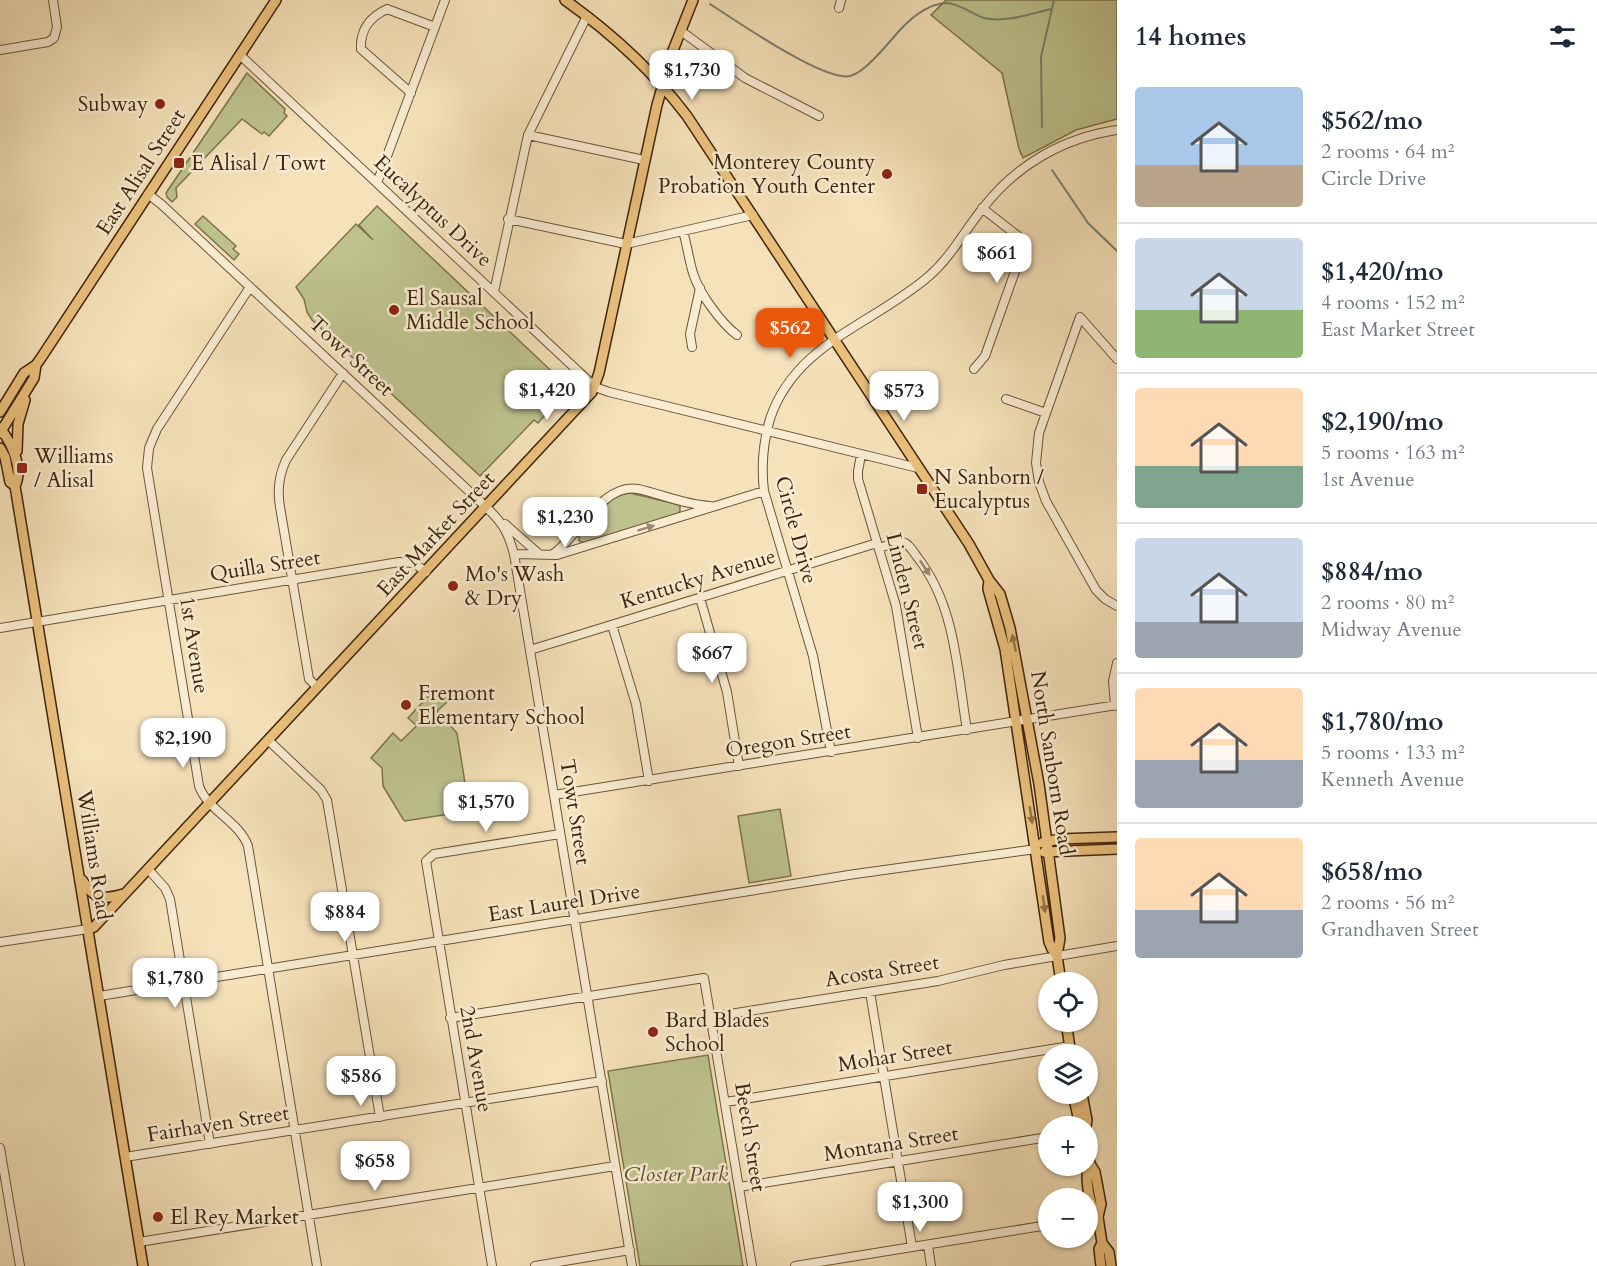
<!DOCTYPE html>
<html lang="en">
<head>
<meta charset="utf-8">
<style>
	body { margin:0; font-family:Cardo,serif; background:#f2f2f3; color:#1f2937; height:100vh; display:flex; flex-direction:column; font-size:22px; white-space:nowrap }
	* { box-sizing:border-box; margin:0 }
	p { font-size:20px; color:#747a83 }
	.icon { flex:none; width:33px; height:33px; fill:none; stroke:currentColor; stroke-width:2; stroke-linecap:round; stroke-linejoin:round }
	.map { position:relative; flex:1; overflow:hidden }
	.sheet { display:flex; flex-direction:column; background:#fff; width:480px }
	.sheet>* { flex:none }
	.fabs { position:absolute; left:1038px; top:972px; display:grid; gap:12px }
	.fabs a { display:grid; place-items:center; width:60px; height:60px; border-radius:50%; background:#fff; box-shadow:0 2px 4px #0004; font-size:30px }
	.price { position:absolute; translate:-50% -51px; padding:0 14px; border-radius:12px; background:#fff; color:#222; font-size:20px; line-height:39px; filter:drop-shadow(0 2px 3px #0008) }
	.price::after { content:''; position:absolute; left:50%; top:36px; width:18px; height:14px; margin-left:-9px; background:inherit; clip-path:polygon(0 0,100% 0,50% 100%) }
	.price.current { background:#ea580c; color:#fff }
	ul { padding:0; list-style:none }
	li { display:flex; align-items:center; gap:18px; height:150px; padding:0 18px }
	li+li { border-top:2px solid #e0e1e3 }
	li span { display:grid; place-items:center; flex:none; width:168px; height:120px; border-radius:6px; color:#555 }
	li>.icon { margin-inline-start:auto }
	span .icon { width:72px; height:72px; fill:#fffc; stroke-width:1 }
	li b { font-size:26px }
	h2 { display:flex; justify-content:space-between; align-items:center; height:72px; padding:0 18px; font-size:26px }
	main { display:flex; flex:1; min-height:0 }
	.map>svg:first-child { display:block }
	.green { fill:#bec38e; stroke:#7e744c; stroke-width:1.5 }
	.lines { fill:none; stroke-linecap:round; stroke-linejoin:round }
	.stream { stroke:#788072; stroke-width:2 }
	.minor-casing { stroke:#6d5437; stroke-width:10 }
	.major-casing { stroke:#3f240b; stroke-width:12 }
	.minor { stroke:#f9ecd2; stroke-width:8 }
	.major { stroke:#ebc17d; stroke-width:9 }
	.oneway { fill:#9c886e }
	.oneway2 { fill:#957244 }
	.poi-dot { fill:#8f2418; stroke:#f9ecd2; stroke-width:2 }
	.labels { text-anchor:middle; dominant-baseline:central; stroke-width:5; stroke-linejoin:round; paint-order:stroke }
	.poi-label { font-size:21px; fill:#3f240b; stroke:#f9ecd2; text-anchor:start }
	.street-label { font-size:21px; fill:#3f240b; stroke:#f9ecd2 }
	.park-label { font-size:21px; font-style:italic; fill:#5f4c2c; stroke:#f9ecd2 }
</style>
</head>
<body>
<main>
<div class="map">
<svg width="1117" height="1266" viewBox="0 0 1117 1266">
	<rect width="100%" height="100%" fill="#f6e2ba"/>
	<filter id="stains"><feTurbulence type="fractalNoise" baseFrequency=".00333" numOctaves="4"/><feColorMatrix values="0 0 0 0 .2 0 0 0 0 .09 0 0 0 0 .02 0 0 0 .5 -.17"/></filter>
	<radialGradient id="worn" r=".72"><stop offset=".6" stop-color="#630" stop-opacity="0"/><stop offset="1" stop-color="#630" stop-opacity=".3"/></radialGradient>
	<path class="green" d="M946 0H1117V119L1076 130 1023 158 1019 149 1002 73 931 15Z
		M247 73 285 109 284 113 287 116 269 136 264 132 262 134 242 119 176 188 177 197 172 202 167 197 166 193Z
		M377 206 562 381V396L538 423 534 420 480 476 312 320 307 312 304 299 296 287 356 224 373 240 359 225Z
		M203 216 236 246 233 249 239 254 234 260 195 224Z
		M630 493 676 504 680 506V511L678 514 585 543 579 541V533C593 518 608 495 630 493Z
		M434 690 447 702 437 711H430L416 725 408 718Z
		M432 711 438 712 457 733 469 808 456 813 405 821 403 819 383 786 382 768 371 758 393 733 401 741Z
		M780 809 791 876 749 883 738 816Z
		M708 1055 743 1266H640L608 1071Z"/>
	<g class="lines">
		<path class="stream" d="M710 4C735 20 824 82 850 76 865 73 889 42 900 30 912 17 927 4 946 3 959 3 972 14 984 18 1005 23 1030 14 1051 9
			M1042 127 1041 57 1054 0
			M1052 170 1088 223 1117 251"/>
		<defs>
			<path id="minor" d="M839 8 841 0
				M681 31 745 78 819 116
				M0 50 48 42 54 38 57 27 53 0
				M240 55 595 387 609 392 918 468
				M411 93 361 49C360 29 370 17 387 9L435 27
				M528 135 644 160
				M377 183 445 0
				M148 194 161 204 486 507C503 523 508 532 514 554L632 1266
				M508 219 626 244 753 215
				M683 231C687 245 689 260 693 273 699 293 721 323 737 335
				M250 287 157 429 149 448 147 468 199 786C208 811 239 821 248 846L317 1266
				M494 292 528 135 587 16
				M692 347 690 334 700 288
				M1117 359 1080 317 1039 433 1036 463 1039 482 1046 501 1096 590 1105 599 1117 606
				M974 369 985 356 1023 249V242L1018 236 982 208
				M1006 399 1046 413
				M861 455 858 471V479L896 606 918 738
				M505 524 539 554
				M879 548C886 546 895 542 902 542 909 543 914 553 918 558 956 607 957 671 967 730
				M514 554 557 555 764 491
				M553 554C578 537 603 482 638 489 661 494 685 505 710 506
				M700 598 727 692 739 766
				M612 625 636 704 649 781
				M0 628 399 562 414 563 426 572
				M530 650 877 543
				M317 687 309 679 280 507C277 490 279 475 286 460L343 373
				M1115 706 1113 681 1117 663
				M268 740 321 790 327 800 380 1117
				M831 752 813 656 764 491C761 466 763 443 770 419 795 343 874 324 929 276 951 257 965 230 983 208 1016 165 1063 138 1117 130
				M554 795 1117 705
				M148 869 165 888 170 899 210 1144
				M0 942 88 929
				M870 992 912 1247
				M99 996 855 874 1036 849
				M711 1017 938 981 1004 965 1117 946
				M450 1018 704 978 752 1266
				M726 1102 1070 1046
				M0 1148 20 1266
				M125 1157 602 1081
				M739 1187 1048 1137
				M1088 1219 1098 1217
				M139 1242 615 1166
				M928 1245 931 1266
				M492 1266 426 861 434 854 560 834
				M535 1266 630 1250
				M795 1266 1048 1225"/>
			<path id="major" d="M565 0C610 32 653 71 687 116L969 544 989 580 1000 594 1010 628 1039 784 1060 938 1057 956 1061 982
				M0 412 24 373 36 365
				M0 428C11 442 24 468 15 486L143 1266
				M0 433 34 378 36 365 41 358 276 0
				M0 448 5 457 10 482 15 486
				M17 451 18 424 25 400
				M989 580 988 589 1005 649 1049 942 1052 949 1057 956
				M1042 843 1059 839 1117 837
				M1044 852 1117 849
				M82 880C95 900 101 900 123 894
				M88 929 94 927 592 392 599 373 657 105 672 53 693 0
				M1066 1022 1071 1054
				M1073 1094 1080 1126
				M1082 1094 1087 1120 1086 1126
				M1088 1151 1090 1164 1095 1172 1101 1204 1098 1217 1102 1243 1109 1252 1111 1266
				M1090 1164C1083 1175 1090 1208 1098 1217
				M1101 1266 1099 1249 1102 1243"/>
		</defs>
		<use href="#minor" class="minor-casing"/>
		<use href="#major" class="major-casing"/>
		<use href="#minor" class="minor"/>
		<use href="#major" class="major"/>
	</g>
	<defs><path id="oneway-solid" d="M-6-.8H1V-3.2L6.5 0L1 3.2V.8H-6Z" transform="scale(1.5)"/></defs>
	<g class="oneway">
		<use href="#oneway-solid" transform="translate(646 528) rotate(-17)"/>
		<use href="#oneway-solid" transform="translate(925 568) rotate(56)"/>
	</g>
	<g class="oneway2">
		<use href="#oneway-solid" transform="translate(1014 643) rotate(-102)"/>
		<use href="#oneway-solid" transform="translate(1031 815) rotate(81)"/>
		<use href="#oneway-solid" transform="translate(1044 904) rotate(82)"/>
	</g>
	<g class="poi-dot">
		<circle cx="160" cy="104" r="6"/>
		<rect x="173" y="157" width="12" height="12" rx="3"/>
		<circle cx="887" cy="174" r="6"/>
		<circle cx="394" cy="310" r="6"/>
		<rect x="16" y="462" width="12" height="12" rx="3"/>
		<rect x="916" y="483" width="12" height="12" rx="3"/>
		<circle cx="453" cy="586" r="6"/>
		<circle cx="406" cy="705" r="6"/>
		<circle cx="653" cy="1032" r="6"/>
		<circle cx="158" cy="1217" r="6"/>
	</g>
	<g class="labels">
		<g class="poi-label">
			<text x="148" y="104" text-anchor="end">Subway</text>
			<text x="875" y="162" text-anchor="end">Monterey County<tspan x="875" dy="24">Probation Youth Center</tspan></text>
			<text x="191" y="163">E Alisal / Towt</text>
			<text x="406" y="298">El Sausal<tspan x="406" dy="24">Middle School</tspan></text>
			<text x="34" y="456">Williams<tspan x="34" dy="24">/ Alisal</tspan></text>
			<text x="934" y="477">N Sanborn /<tspan x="934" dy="24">Eucalyptus</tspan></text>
			<text x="465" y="574">Mo's Wash<tspan x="465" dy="24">&amp; Dry</tspan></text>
			<text x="418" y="693">Fremont<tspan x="418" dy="24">Elementary School</tspan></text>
			<text x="665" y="1020">Bard Blades<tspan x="665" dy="24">School</tspan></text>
			<text x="170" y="1217">El Rey Market</text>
		</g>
		<g class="street-label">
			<text transform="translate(141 172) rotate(-57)">East Alisal Street</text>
			<text transform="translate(433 211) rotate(43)">Eucalyptus Drive</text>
			<text transform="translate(351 356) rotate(43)">Towt Street</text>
			<text transform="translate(796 530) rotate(75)">Circle Drive</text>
			<text transform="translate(436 534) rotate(-47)">East Market Street</text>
			<text transform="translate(265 566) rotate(-9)">Quilla Street</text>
			<text transform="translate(698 579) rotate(-17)">Kentucky Avenue</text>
			<text transform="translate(907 591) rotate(76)">Linden Street</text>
			<text transform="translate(194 645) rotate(81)">1st Avenue</text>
			<text transform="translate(788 741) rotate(-9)">Oregon Street</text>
			<text transform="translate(1052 763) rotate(81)">North Sanborn Road</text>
			<text transform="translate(575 812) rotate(81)">Towt Street</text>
			<text transform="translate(94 855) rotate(81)">Williams Road</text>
			<text transform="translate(564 903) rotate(-9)">East Laurel Drive</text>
			<text transform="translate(882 971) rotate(-9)">Acosta Street</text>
			<text transform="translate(895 1056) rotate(-9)">Mohar Street</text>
			<text transform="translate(476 1059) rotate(80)">2nd Avenue</text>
			<text transform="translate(218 1124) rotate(-9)">Fairhaven Street</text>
			<text transform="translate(750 1137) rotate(81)">Beech Street</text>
			<text transform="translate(891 1144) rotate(-9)">Montana Street</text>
		</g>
		<g class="park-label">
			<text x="676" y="1174">Closter Park</text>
		</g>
	</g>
	<rect width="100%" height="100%" filter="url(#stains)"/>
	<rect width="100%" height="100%" fill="url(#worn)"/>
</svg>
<div class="fabs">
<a><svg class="icon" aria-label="locate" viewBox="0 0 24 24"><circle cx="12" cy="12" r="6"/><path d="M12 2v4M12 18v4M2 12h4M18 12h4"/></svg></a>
<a><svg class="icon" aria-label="layers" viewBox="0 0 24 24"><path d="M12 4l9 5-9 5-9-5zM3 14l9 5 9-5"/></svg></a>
<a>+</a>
<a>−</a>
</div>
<b class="price" style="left:692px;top:101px">$1,730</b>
<b class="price" style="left:997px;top:284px">$661</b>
<b class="price current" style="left:790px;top:359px">$562</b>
<b class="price" style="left:547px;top:421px">$1,420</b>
<b class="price" style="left:904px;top:422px">$573</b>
<b class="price" style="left:565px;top:548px">$1,230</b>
<b class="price" style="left:712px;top:684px">$667</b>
<b class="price" style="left:183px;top:769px">$2,190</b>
<b class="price" style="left:486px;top:833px">$1,570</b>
<b class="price" style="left:345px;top:943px">$884</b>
<b class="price" style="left:175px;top:1009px">$1,780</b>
<b class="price" style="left:361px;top:1107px">$586</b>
<b class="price" style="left:375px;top:1192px">$658</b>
<b class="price" style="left:920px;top:1233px">$1,300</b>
</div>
<section class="sheet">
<h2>14 homes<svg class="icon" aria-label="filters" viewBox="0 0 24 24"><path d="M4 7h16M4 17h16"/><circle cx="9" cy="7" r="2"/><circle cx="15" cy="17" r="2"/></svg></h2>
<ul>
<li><span style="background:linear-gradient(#a9c7e8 65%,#b9a48a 0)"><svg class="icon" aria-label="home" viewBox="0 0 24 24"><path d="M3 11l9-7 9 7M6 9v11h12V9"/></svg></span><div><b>$562/mo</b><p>2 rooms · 64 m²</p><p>Circle Drive</p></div></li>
<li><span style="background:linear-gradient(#c9d6e8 60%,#8fb573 0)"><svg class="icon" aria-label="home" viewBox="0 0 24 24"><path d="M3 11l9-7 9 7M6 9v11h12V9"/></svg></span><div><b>$1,420/mo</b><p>4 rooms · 152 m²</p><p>East Market Street</p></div></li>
<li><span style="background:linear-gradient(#ffd9b3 65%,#7fa58c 0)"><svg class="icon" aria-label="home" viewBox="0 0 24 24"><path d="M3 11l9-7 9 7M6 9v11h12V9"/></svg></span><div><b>$2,190/mo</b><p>5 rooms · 163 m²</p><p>1st Avenue</p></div></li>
<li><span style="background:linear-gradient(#c9d6e8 70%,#9aa5b1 0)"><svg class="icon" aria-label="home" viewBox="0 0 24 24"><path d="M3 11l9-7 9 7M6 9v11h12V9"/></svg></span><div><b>$884/mo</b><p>2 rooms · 80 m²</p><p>Midway Avenue</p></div></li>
<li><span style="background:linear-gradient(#ffd9b3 60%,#9aa5b1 0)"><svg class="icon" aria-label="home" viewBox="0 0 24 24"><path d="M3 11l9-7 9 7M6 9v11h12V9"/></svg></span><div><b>$1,780/mo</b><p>5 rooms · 133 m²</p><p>Kenneth Avenue</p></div></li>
<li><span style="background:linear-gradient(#ffd9b3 60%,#9aa5b1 0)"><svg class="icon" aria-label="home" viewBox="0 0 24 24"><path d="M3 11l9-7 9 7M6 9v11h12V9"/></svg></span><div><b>$658/mo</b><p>2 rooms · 56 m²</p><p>Grandhaven Street</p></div></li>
</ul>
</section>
</main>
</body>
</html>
